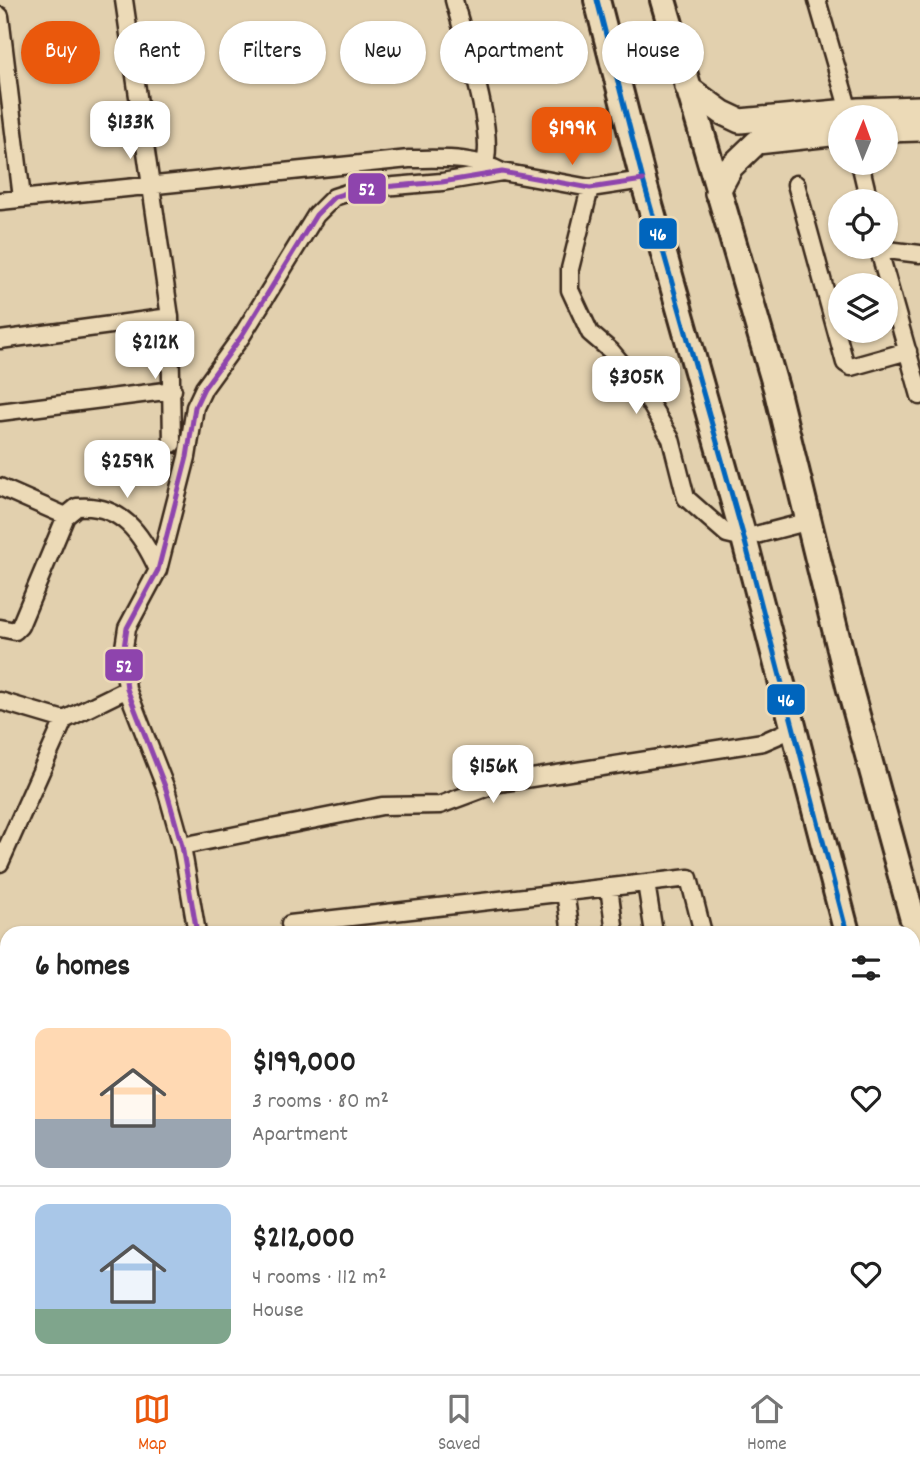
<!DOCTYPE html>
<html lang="en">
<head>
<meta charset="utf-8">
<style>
	body { margin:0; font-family:Dekko,sans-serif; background:#f6f6f6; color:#222; height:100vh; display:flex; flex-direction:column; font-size:26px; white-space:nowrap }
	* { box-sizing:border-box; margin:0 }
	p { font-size:23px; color:#767676 }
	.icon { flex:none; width:38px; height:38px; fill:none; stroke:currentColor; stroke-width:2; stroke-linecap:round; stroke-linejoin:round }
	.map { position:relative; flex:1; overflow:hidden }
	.details { position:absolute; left:0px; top:926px; width:920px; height:450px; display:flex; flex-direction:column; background:#fff; border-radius:21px 21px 0 0; box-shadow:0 2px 5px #0004 }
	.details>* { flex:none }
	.hud { position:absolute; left:21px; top:21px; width:878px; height:63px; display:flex; gap:14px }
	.needle { width:46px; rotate:1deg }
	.tools { position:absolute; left:828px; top:105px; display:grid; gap:14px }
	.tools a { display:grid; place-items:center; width:70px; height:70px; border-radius:50%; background:#fff; box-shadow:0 2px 5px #0004; font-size:35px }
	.price { position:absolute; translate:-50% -60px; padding:0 16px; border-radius:14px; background:#fff; color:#222; font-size:23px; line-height:46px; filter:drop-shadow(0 2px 4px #0008) }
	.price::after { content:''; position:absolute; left:50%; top:42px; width:21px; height:16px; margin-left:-10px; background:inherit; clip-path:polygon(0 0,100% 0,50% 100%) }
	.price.active { background:#ea580c; color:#fff }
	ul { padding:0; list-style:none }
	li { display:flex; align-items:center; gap:21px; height:175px; padding:0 35px }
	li+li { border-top:2px solid #e0e0e0 }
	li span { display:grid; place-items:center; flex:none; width:196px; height:140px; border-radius:14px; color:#555 }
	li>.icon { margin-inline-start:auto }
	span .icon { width:84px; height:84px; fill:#fffc; stroke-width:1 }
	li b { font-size:30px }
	h2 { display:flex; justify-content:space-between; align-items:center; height:84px; padding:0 35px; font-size:30px }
	.tag { padding:0 24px; border-radius:32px; background:#fff; box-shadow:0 2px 5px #0004; font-size:24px; line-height:63px }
	.tag.active { background:#ea580c; color:#fff }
	.menu { display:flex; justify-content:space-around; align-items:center; height:98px; border-top:2px solid #e0e0e0; background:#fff; font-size:19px; color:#767676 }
	.menu a { display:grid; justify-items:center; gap:4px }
	.menu .active { color:#ea580c }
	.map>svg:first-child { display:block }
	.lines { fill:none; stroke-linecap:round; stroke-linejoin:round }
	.minor-casing { stroke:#3b2a1e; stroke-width:21 }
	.secondary-casing { stroke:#3b2a1e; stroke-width:28 }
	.primary-casing { stroke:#3b2a1e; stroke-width:30 }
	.minor { stroke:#ecdab7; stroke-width:16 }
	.secondary { stroke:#ecdab7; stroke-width:23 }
	.primary { stroke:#ecdab7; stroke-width:24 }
	.bus-1-casing { stroke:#ecdab7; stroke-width:10 }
	.bus-2-casing { stroke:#ecdab7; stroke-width:10 }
	.bus-1 { stroke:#0065bd; stroke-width:5 }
	.bus-2 { stroke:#8e44ad; stroke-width:5 }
	.line-badge { stroke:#ecdab7; stroke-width:2.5 }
	.badge-label { font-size:19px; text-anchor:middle; font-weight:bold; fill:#fff }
</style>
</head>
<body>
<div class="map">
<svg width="920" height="1374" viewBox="0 0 920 1374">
	<rect width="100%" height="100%" fill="#e2d0ae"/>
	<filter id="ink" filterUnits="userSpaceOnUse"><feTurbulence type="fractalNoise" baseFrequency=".0143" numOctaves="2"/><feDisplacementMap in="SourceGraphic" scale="14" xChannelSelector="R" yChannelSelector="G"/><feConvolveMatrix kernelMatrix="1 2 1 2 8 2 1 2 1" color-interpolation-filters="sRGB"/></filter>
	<g filter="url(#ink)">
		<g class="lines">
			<defs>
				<path id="minor" d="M124 0 170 317 172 444
					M454 0C464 39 495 129 485 163
					M817 0 849 111
					M0 16 22 198
					M860 163 869 201
					M796 184 845 363 851 367 908 351
					M590 188 570 269V290L590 333 611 351 638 383 671 439 686 498 727 534 744 538 810 521
					M0 201 409 159C441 159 473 156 502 172
					M878 247 920 396
					M879 249 920 254
					M0 340 170 317
					M0 412 173 390
					M0 487 66 516
					M0 628 15 631 20 626 66 516 77 507C121 503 142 534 158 570
					M0 701 64 720 127 689
					M182 846 382 806 440 805 499 783 763 742 793 729
					M0 863 64 720
					M646 883 654 933
					M609 887 615 933
					M565 892 571 933
					M290 924 689 878 703 933
					M197 933 182 846 166 789 127 689 123 654 127 628 158 570 187 457 195 407 204 388 241 337 316 215 334 197 359 189 442 182 502 172 590 188 643 180
					M0 1038 7 1042
					M0 1093 7 1086
					M0 1186 7 1218
					M0 1278 7 1235
					M566 1368 568 1374
					M702 1368 704 1374
					M838 1368 840 1374
					M305 1372 345 1368
					M42 1374 44 1368"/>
				<path id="secondary" d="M687 87 723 113 740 121 859 110 920 108
					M886 130 920 129
					M717 193 731 167 757 142 840 133"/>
				<path id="primary" d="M597 0 643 180 744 538 847 933
					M663 0 776 388 849 686 920 945
					M914 1178 920 1203"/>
			</defs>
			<use href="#minor" class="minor-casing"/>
			<use href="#secondary" class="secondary-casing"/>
			<use href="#primary" class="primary-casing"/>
			<use href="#minor" class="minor"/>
			<use href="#secondary" class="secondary"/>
			<use href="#primary" class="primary"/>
			<defs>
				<path id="bus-1" d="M597 0 643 180 744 538 847 933"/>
				<path id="bus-2" d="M197 933 182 846 166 789 127 689 123 654 127 628 158 570 187 457 195 407 204 388 241 337 316 215 334 197 359 189 442 182 502 172 590 188 643 180"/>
			</defs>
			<use href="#bus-1" class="bus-1-casing"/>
			<use href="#bus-2" class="bus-2-casing"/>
			<use href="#bus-1" class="bus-1"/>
			<use href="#bus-2" class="bus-2"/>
		</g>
	</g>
	<g class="line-badge">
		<rect x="347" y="172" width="40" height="33" rx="7" fill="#8e44ad"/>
		<rect x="638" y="217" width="40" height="33" rx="7" fill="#0065bd"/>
		<rect x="104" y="648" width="40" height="34" rx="7" fill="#8e44ad"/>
		<rect x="766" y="683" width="40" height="33" rx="7" fill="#0065bd"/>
	</g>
	<g class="badge-label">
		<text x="367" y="195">52</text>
		<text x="658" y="240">46</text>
		<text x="124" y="672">52</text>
		<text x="786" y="706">46</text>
	</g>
</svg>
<div class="tools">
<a><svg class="needle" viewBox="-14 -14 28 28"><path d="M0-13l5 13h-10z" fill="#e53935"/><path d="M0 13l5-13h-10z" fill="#767676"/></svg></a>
<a><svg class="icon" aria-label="locate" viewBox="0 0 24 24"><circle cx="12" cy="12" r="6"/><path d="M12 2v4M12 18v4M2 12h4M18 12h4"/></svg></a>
<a><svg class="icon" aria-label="layers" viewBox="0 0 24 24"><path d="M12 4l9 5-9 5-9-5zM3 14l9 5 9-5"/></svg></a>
</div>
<b class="price" style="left:130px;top:161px">$133K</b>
<b class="price active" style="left:572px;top:167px">$199K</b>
<b class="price" style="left:155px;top:381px">$212K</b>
<b class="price" style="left:636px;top:416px">$305K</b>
<b class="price" style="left:127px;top:500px">$259K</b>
<b class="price" style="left:493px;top:805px">$156K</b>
<div class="hud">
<a class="tag active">Buy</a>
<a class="tag">Rent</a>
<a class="tag">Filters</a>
<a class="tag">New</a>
<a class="tag">Apartment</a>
<a class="tag">House</a>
</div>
<section class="details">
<h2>6 homes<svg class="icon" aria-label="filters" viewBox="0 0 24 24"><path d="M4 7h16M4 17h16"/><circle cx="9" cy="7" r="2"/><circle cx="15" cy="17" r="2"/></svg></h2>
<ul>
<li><span style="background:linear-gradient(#ffd9b3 65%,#9aa5b1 0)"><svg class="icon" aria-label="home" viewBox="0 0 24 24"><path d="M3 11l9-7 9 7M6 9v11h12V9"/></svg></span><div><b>$199,000</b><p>3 rooms · 80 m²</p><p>Apartment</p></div><svg class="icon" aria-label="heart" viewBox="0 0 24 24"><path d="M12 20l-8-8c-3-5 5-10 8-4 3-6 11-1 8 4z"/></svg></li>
<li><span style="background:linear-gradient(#a9c7e8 75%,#7fa58c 0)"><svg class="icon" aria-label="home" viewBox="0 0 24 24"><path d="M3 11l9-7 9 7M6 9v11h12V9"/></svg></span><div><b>$212,000</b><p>4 rooms · 112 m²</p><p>House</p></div><svg class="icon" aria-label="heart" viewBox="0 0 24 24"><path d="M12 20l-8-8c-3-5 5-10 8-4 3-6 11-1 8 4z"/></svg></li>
</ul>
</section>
</div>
<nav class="menu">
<a class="active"><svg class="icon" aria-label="map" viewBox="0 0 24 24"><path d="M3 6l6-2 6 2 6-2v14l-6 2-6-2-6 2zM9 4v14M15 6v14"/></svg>Map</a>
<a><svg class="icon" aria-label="saved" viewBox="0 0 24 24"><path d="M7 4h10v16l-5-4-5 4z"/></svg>Saved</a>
<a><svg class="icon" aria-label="home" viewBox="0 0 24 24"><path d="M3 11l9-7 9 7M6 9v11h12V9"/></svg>Home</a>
</nav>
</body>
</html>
